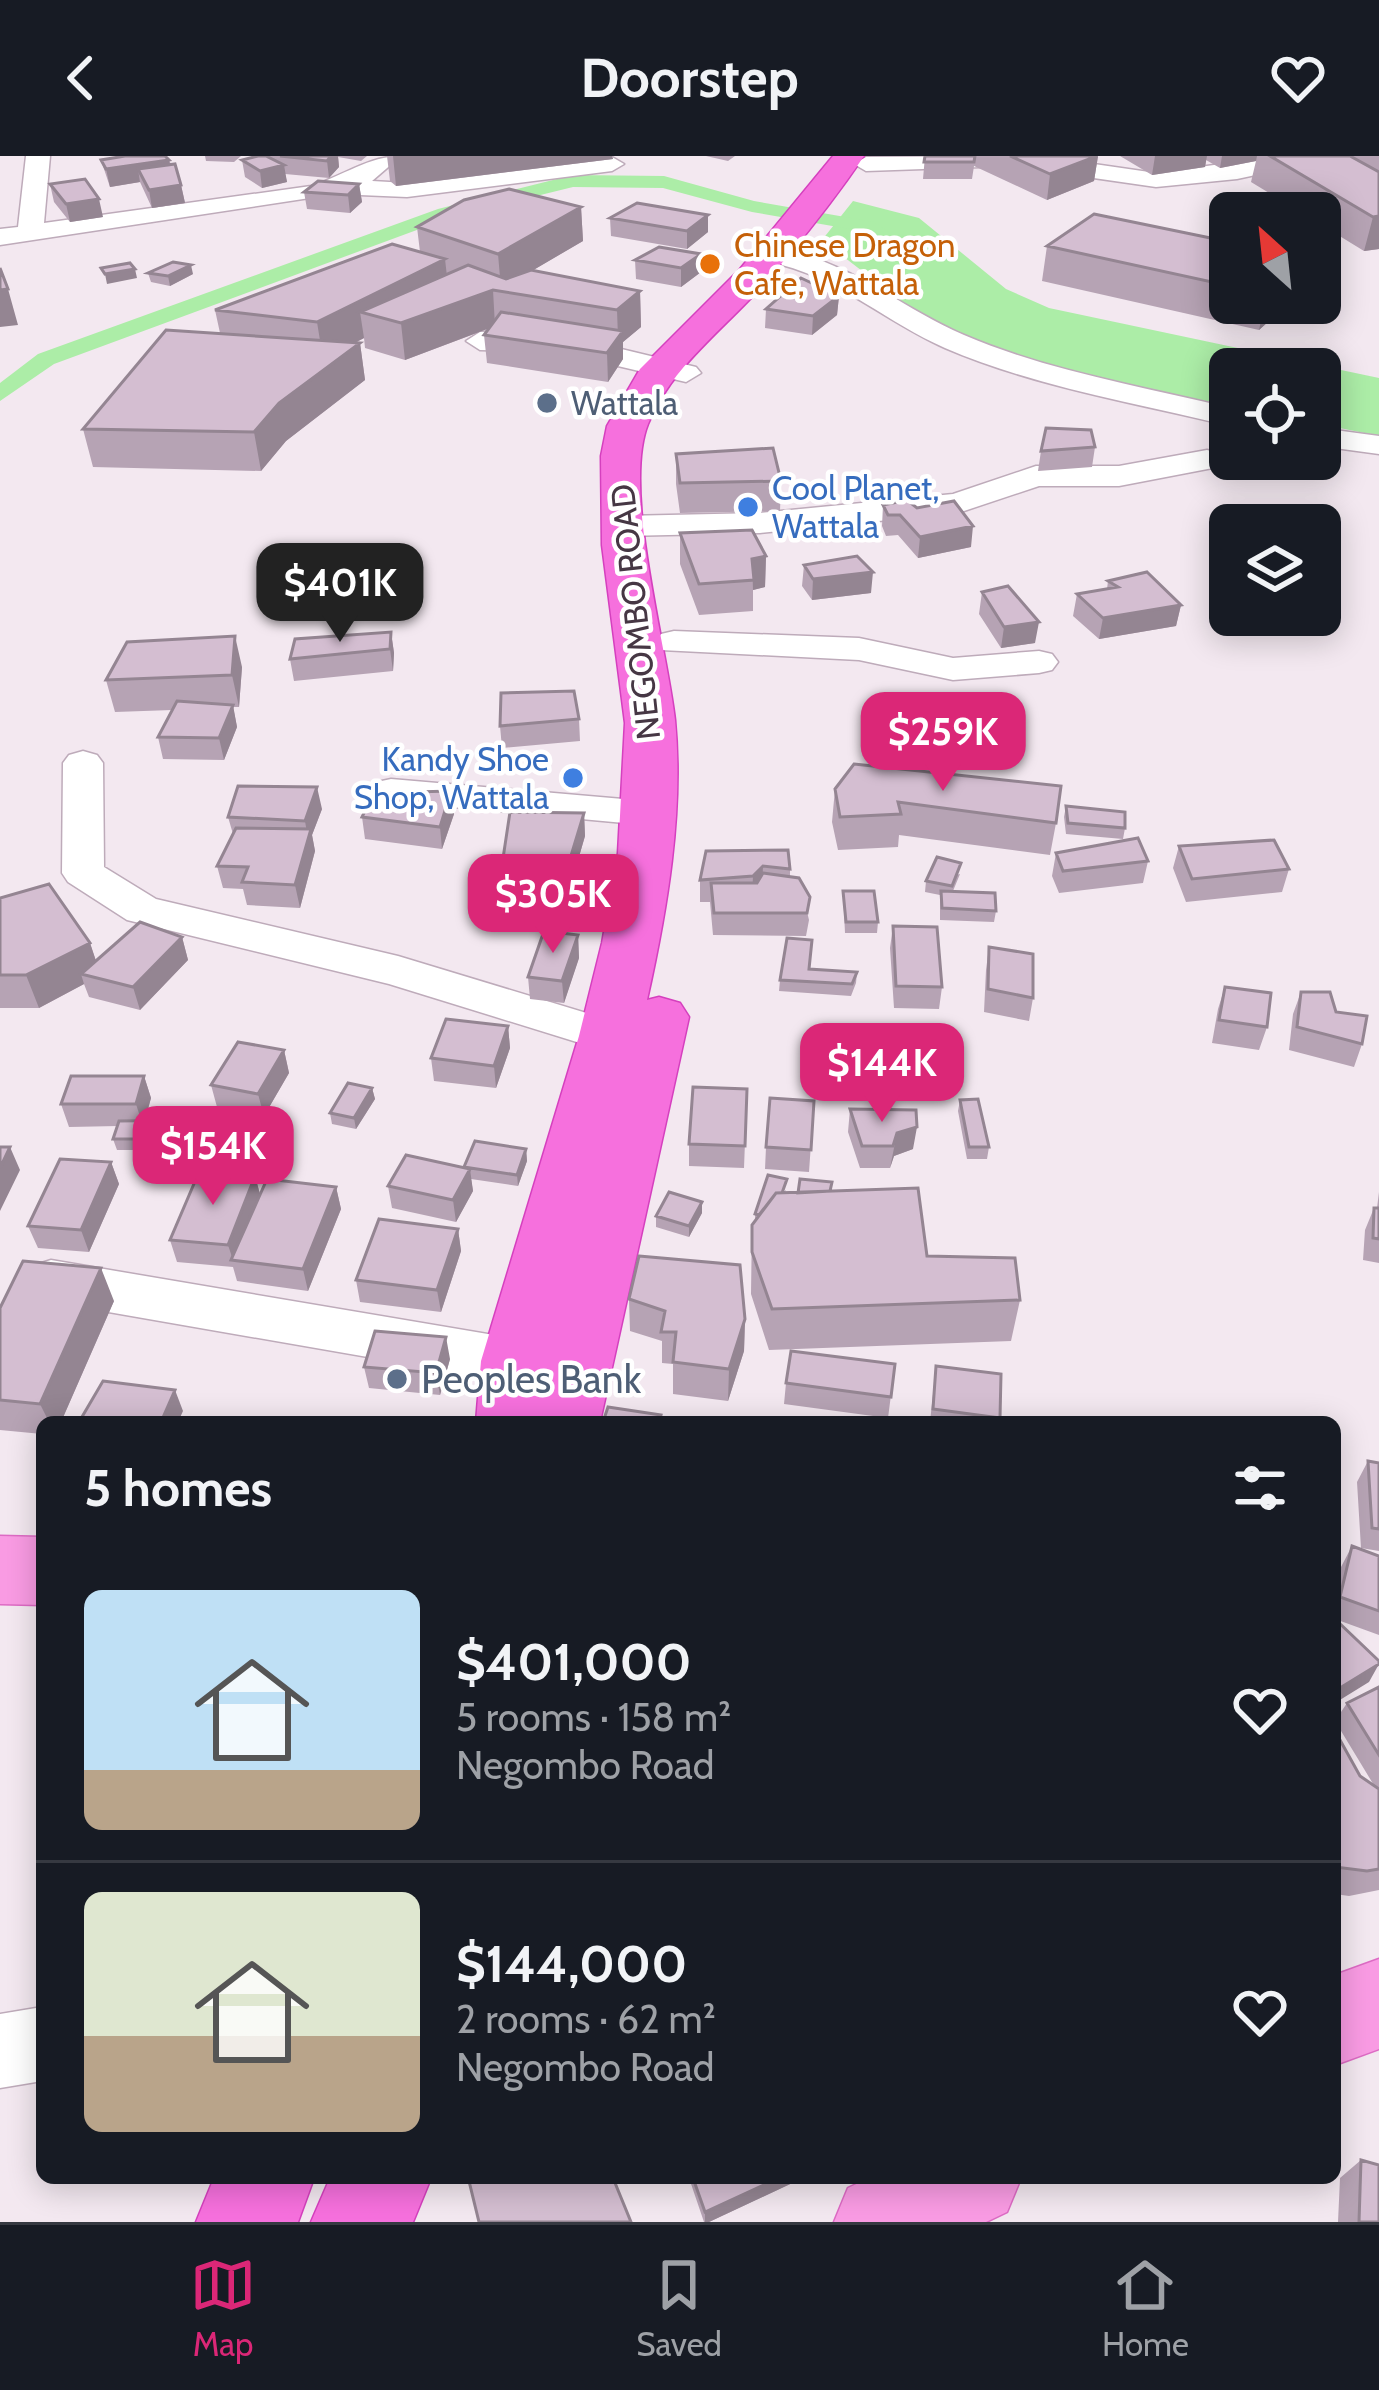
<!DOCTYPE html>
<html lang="en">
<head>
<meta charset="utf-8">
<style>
	body { margin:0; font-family:Cabin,sans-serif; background:#20242c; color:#f1f3f6; height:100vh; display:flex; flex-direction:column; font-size:45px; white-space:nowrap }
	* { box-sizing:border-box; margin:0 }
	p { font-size:39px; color:#9ea1a6 }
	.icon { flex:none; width:66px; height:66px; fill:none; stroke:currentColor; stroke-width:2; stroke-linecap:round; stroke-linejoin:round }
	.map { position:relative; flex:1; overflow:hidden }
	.details { position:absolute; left:36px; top:1260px; width:1305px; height:768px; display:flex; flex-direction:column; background:#171b24; border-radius:18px; box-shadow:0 6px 30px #0003 }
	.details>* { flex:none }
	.needle { width:78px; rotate:333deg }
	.controls { position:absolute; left:1209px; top:36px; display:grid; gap:24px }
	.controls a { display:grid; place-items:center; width:132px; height:132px; border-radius:18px; background:#171b24; box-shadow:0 6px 30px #0003; font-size:60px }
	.price { position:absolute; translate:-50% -102px; padding:0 27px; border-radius:24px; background:#db2777; color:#fff; font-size:39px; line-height:78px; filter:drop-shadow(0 3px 6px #0008) }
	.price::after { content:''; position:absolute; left:50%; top:72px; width:36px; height:27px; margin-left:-18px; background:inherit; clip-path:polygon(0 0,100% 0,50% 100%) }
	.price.current { background:#222; color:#fff }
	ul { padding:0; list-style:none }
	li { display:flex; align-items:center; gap:36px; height:300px; padding:0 48px }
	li+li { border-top:3px solid #363941 }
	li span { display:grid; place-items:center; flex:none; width:336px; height:240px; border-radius:18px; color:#555 }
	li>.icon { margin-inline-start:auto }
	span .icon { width:144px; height:144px; fill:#fffc; stroke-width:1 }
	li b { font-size:51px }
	h2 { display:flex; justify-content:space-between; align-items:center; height:144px; padding:0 48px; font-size:51px }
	header { display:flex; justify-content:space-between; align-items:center; height:156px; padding:0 48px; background:#171b24; font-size:54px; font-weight:700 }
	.dock { display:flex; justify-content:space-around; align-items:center; height:168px; border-top:3px solid #363941; background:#171b24; font-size:33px; color:#9ea1a6 }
	.dock a { display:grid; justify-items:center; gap:6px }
	.dock .current { color:#db2777 }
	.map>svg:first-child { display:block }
	.water { fill:#aceda7 }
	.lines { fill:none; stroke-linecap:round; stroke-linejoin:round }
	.canal { fill:#aceda7; fill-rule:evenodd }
	.minor-casing { stroke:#beabba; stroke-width:3 }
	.major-casing { stroke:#dd6bc4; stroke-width:3 }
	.highway-casing { stroke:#d540be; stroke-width:3 }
	.minor { fill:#fff; fill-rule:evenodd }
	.major { fill:#f99be3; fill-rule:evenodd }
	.highway { fill:#f670dd; fill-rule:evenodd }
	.wall { fill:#b6a3b4 }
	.shaded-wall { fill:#948592 }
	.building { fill:#d4bed1; stroke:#948592; stroke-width:3 }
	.food-dot { fill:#e8710a; stroke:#fff; stroke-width:4.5 }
	.service-dot { fill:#5c6f8a; stroke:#fff; stroke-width:4.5 }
	.shop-dot { fill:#3f7fe0; stroke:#fff; stroke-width:4.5 }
	.labels { text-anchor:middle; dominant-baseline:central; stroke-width:9; stroke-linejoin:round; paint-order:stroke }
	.far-food-label { font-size:33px; fill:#c56008; stroke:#fff; text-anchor:start }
	.far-service-label { font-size:33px; fill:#4e5e75; stroke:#fff; text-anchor:start }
	.far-shop-label { font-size:33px; fill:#366cbe; stroke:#fff; text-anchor:start }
	.far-street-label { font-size:33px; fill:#463744; stroke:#fff }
	.service-label { font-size:39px; fill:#4e5e75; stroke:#fff; text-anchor:start }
</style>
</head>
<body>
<header><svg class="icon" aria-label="back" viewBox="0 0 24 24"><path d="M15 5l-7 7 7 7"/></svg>Doorstep<svg class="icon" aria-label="heart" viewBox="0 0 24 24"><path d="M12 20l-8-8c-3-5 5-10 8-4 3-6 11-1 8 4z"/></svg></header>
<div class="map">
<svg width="1379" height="2066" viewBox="0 0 1379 2066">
	<rect width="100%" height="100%" fill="#f3e8f0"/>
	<path class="water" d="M853 45 919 62 1006 133 1049 152 1379 222V280L1320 268V213H1230V250L1050 213 946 180 822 84Z"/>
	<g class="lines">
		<path class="canal" d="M573 19 664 20 754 45 874 66 896 81 886 87 861 75 752 56 663 32 573 31 452 61 54 208 0 245V227L38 198 438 53Z"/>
		<defs>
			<path id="minor" d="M26 0H50L44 67 311 30C343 20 369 0 401 0L372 25 407 27 612 1 624 8 612 15 407 41 336 38 0 89V73L18 71Z
				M1039 0 1156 17 1279 0H1326L1322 5 1237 23 1156 31 1010 10 866 15 854 8 866 1Z
				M791 95C856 111 904 153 964 179 1048 215 1141 230 1230 252V270C1135 247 1036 231 945 192 888 167 843 125 782 109L778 103Z
				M506 175 584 184 696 211 701 217 686 226 558 196 480 194 466 185 480 176Z
				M1320 272 1379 280V298L1320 290Z
				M1207 294 1218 297 1223 304 1218 311 1119 330H1039L958 357 760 377 623 380 606 370 623 360 760 357 953 338 1036 310H1119Z
				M674 475 859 482 953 502 1039 495 1052 498 1058 506 1052 514 1039 517 953 524 859 504 661 494 656 486 661 478Z
				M83 595 97 599 103 607 104 711 156 743 398 800 626 869 632 880 626 891 609 896 389 828 127 764 68 726 62 717 63 607 69 599Z
				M391 623 646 645 661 648 667 657 661 666 646 669 377 644 371 635 377 626Z
				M51 1104 517 1183 537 1189 545 1205 537 1221 517 1227 51 1146 32 1140 24 1125 32 1110Z
				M42 1851V1925L0 1932V1858Z"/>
			<path id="major" d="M0 1380 42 1381V1449L0 1448Z
				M1379 1803V1893L1335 1909V1819Z
				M869 2022H1021L1007 2056 986 2066H834L848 2032Z"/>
			<path id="highway" d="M833 0H864C834 44 799 88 763 129 724 173 671 211 648 268 622 333 667 491 675 564 684 656 667 754 647 844L659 841 680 847 689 861 600 1266H476L481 1205 579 880 602 787 618 697 625 567 602 389 601 300 607 270 640 213 740 113Z
				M214 2022H314L298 2066H196Z
				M330 2022H431L413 2066H311Z"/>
		</defs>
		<use href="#minor" class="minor-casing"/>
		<use href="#major" class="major-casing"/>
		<use href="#highway" class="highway-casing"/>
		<use href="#minor" class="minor"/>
		<use href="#major" class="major"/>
		<use href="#highway" class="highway"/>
	</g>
	<path class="wall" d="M205 0H241L234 6 206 5Z
		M258 0H367L361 5 338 1 339 11 329 22 285 18 287 26 262 32 245 21 242 4Z
		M387 0H612L613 3 396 30 390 25Z
		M706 0H735L728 5Z
		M925 0H1098L1094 25 1047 44 974 10 972 23H923Z
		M1120 0H1379V93L1364 95 1320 68V57H1302L1251 26 1256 5 1220 12 1206 4 1205 11 1152 19Z
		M101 4H169L181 29 185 47 152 52 140 26 110 31Z
		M50 28 103 61 70 66 54 46Z
		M359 28 362 46 350 57 307 53 304 36Z
		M581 51 583 85 533 114 640 135 641 171 623 186V203L608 226 487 207 484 179 490 172 405 204 365 192 364 182 355 187H360L365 224 286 285 261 315 93 311 83 273 220 177 215 154 420 96 417 71Z
		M610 62 708 76 687 93 611 80Z
		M1230 86V147H1289L1259 174 1042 125 1047 90Z
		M635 104 701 116 681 131 636 123Z
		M148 117 193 118 170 130 151 126Z
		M839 140 837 159 812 179 765 172 766 153Z
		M1095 291 1092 311 1038 315 1041 295Z
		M676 298 781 325 780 355 680 357 676 328Z
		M883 349 971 391 918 402 898 379 886 380 882 370Z
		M680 377 766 400 765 431 753 434V455L699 459 680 408Z
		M804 409 871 437 812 444 802 430Z
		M1108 425 1181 449 1176 470 1099 483 1073 460 1077 438 1107 433Z
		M982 436 1035 487 1001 492 979 458Z
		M391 476 394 497 393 515 294 525 290 503Z
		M242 511 239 551H233L237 571 224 604 163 603 158 581 172 554 115 556 106 524Z
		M579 563 580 585 502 592 500 570Z
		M835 633 1056 667 1050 699 899 679 898 691 838 694 832 666Z
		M451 635 454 658 442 693 365 683 362 661Z
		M1066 650 1125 672 1123 683 1066 678 1064 661Z
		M322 653 312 679 315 695 300 752 247 749 243 733 223 732 217 710 233 678 228 661Z
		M584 657 585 680 569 735 505 732 502 709Z
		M1179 690 1289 713 1282 736 1186 746 1173 712Z
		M706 695 790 713V721L799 722 809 764 806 780 713 779 710 746H700V724Z
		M1056 697 1148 705 1143 727 1059 737 1052 720Z
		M960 718 953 735 996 755 994 766 940 764V739L925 736 926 725Z
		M843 735 878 766 877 777H845Z
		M0 742 90 787 96 805 182 781 188 804 140 854 89 841 84 828 39 852H0Z
		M893 770 942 831 939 853 894 852 890 792Z
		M578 779 579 802 564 847 530 843 528 821Z
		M989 791 1033 842 1029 865 984 856 986 814Z
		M809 813 857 816 856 827 851 840 779 835 780 824Z
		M1225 831 1267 871 1259 894 1212 887 1218 853Z
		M1301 836 1336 856 1362 888 1354 911 1289 894 1293 858Z
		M508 870 510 892 496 932 434 925 431 902Z
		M284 894 289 917 264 960 217 951 211 929Z
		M144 920 151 942 145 965 193 964 196 975 191 994H117L113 983 118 970 69 971 61 948Z
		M372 932 375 943 356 973 332 968 330 957Z
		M747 933 744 1012 689 1010V988Z
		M960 944 989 991 987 1003H967L958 955Z
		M814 945 809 1016 765 1013 766 991Z
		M850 953 913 993 894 1000 890 1012H860L848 976Z
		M259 972 262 983 250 1012 213 1009 209 998Z
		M526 993 527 1005 518 1030 471 1023 473 1035 456 1066 392 1052 388 1030 465 1012Z
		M111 1006 119 1028 89 1096 38 1092 28 1070Z
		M255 1020 260 1038 336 1031 341 1053 308 1135 237 1125 233 1111 177 1106 170 1084Z
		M786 1034 785 1037 831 1035 927 1100 1020 1144 1011 1185 769 1194 751 1138 752 1069 755 1065V1058Z
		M1379 1036V1107L1363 1104 1365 1074 1374 1052H1377Z
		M702 1046V1057L689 1081 656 1071V1060Z
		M458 1073 461 1095 441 1156 360 1146 356 1124Z
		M629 1143 745 1163 744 1195 728 1245 673 1238V1208L662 1207V1185L630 1175Z
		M114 1145 61 1266H42V1278L0 1274V1152Z
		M450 1203 440 1239 369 1232 364 1211Z
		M895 1208 888 1262 784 1248 786 1227Z
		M936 1210 1000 1262 999 1266H930Z
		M1368 1305 1379 1307V1395L1361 1392 1357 1326Z
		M1352 1390 1379 1400V1479L1335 1463V1436L1341 1411Z
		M1379 1531V1734L1349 1740 1335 1738V1584L1360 1620 1375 1631 1335 1565 1347 1547Z
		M1361 2004 1379 2066H1338L1340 2022Z
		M689 2022H803L709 2066H704Z"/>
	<path class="shaded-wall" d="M331 0H338L339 11 329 22 327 5Z
		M393 0H612L613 3 396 30Z
		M1098 0 1094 25 1047 44 1050 18Z
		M1155 0H1207L1205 11 1152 19Z
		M1222 0H1257L1256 5 1220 12Z
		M169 4 172 21 138 13 140 26 110 31 106 13Z
		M284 9 287 26 262 32 260 15Z
		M359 28 362 46 350 57 348 39Z
		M181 29 185 47 152 52 149 34Z
		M99 43 103 61 70 66 66 48Z
		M581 51 583 85 501 133 498 98Z
		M708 59V76L687 93V75Z
		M1379 60V93L1364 95 1373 61Z
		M701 98V116L681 131V112Z
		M445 103 449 138 360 156 364 182 323 203 317 166Z
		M191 109 193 118 170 130 168 120Z
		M135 113 137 122 107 128 105 118Z
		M8 133 18 169 0 171V134Z
		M493 134 495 170 405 204 401 167Z
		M640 135 641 171 623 186V203L608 226 607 197 618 181 617 154Z
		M839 140 837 159 812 179 813 160Z
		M1265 147H1289L1259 174Z
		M360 187 365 224 286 285 261 315 254 276 279 247Z
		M973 370 971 391 918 402 920 381Z
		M766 400 765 431 753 434 752 403Z
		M873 416 871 437 812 444 813 423Z
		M1181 449 1176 470 1099 483 1103 462Z
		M1039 466 1035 487 1001 492 1004 471Z
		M391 476 394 497 393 515 390 493Z
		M235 480 242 511 239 551 232 519Z
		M233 549 237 571 224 604 219 582Z
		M317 631 322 653 312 679 315 695 300 752 295 729 308 683 305 665Z
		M451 635 454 658 442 693 440 671Z
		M584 657 585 680 569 735 567 713Z
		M763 710 762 732 752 742 753 720Z
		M578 779 579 802 564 847 562 825Z
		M182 781 188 804 140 854 133 831Z
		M90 787 101 820 81 818 84 828 39 852 26 819Z
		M508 870 510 892 496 932 494 910Z
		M284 894 289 917 264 960 258 938Z
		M144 920 151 942 143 970 136 948Z
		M372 932 375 943 356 973 354 962Z
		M193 964 196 975 191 994 188 983Z
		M917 971 913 993 894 1000 890 1012 897 977Z
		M259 972 262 983 250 1012 247 1001Z
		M10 991 20 1014 0 1055V1012Z
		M526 993 527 1005 518 1030 517 1019Z
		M111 1006 119 1028 89 1096 81 1074Z
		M470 1013 473 1035 456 1066 453 1044Z
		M255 1020 261 1042 233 1104 228 1089Z
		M336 1031 341 1053 308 1135 303 1113Z
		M702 1046V1057L689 1081V1070Z
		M458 1073 461 1095 441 1156 437 1134Z
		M101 1112 114 1145 61 1266H49L40 1248Z
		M745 1163 744 1195 728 1245 729 1213Z
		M446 1181 450 1203 440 1239 436 1217Z
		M175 1234 183 1255 178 1266H161Z
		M1379 1508 1369 1526 1335 1547V1535Z
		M779 2022H803L709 2066H705V2056Z"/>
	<path class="building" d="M125 0H165L169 4 106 13 101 4Z
		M258 0H266L284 9 260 15 242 4Z
		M280 0H331L327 5Z
		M925 0H975L974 6H924Z
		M1010 0H1097L1050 18Z
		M1270 0H1350L1379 16V60L1373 61Z
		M175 8 181 29 149 34 138 13Z
		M85 23 99 43 66 48 50 28Z
		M318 25 359 28 348 39 304 36Z
		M509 33 581 51 498 98 417 71 464 44Z
		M637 47 708 59 687 75 610 62Z
		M1094 58 1230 86V130L1047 90Z
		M392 88 445 103 317 166 215 154Z
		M659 91 701 98 681 112 635 104Z
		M173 106 191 109 168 120 148 117Z
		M130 107 135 113 105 118 101 112Z
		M468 109 506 123 531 114 640 135 617 154 493 134 401 167 360 156Z
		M0 112 8 133 0 134Z
		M801 122 839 140 813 160 766 153Z
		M501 156 623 175 607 197 484 179Z
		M166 174 360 187 279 247 254 276 83 273Z
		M1046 272 1091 274 1095 291 1041 295Z
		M773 292 781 325 680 327 676 298Z
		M907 344 917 352 954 345 973 370 920 381 900 359H888L883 349Z
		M752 374 766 400 752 403 754 424 699 428 680 377Z
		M857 400 873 416 813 423 804 409Z
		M1147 416 1181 449 1103 462 1077 438 1118 431 1108 425Z
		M1008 430 1039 466 1004 471 982 436Z
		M391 476 390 493 290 503 295 483Z
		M235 480 232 519 106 524 127 486Z
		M574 535 579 563 500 570 501 537Z
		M177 545 233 549 219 582 158 581Z
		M854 608 1061 630 1056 667 898 646 901 658 840 661 835 633Z
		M238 630 317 631 305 665 228 661Z
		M451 635 440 671 362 661 374 637Z
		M1066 650 1125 656V672L1068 667Z
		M510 656 584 657 567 713 502 709Z
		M236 672 311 673 295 729 242 726 248 711 217 710Z
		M1138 682 1148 705 1063 715 1056 697Z
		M1274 684 1289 713 1192 723 1179 690Z
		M788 694 790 713 763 710 753 720 700 724 706 695Z
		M937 701 961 707 952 730 926 725Z
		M763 717 799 722 810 741 807 757H714L711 727H757Z
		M49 728 90 787 26 819H0V742Z
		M843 735H874L878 766H846Z
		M941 735 995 737 996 755 942 752Z
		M140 766 182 781 133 831 81 818Z
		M893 770 937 771 942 831 896 830Z
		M544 775 578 779 562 825 528 821Z
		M787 782 812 784 809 813 857 816 852 828 780 824Z
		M989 791 1033 798V842L988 833Z
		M1225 831 1271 837 1267 871 1219 864Z
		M1301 836H1330L1336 856 1367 860 1362 888 1297 871Z
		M446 863 508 870 494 910 431 902Z
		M238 886 284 894 258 938 211 929Z
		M71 920H144L136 948H61Z
		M348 927 372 932 354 962 330 957Z
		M693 931 747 933 745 990 689 988Z
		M770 942 814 945 811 994 766 991Z
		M978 943 989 991H969L960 944Z
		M850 953 916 954 917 971 897 977 893 990H862Z
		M193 964 188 983H113L119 965Z
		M222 968 259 972 247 1001 209 998Z
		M475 985 526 993 517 1019 464 1011Z
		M0 991H10L0 1012Z
		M406 999 470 1013 453 1044 388 1030Z
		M60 1003 111 1006 81 1074 28 1070Z
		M199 1016 255 1020 228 1089 170 1084Z
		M768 1019 787 1023 782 1037H776L759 1059 755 1058Z
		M267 1023 336 1031 303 1113 231 1104Z
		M800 1023 832 1026 830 1035 798 1037Z
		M918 1032 927 1100 1015 1102 1020 1144 772 1153 752 1096V1069L776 1037Z
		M669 1036 702 1046 689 1070 656 1060Z
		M1374 1052H1379V1083L1373 1082Z
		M379 1063 458 1073 437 1134 356 1124Z
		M639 1100 740 1109 745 1163 729 1213 673 1206 676 1176H661L665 1155 629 1143Z
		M23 1105 101 1112 40 1248 0 1244V1152Z
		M375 1175 446 1181 436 1217 364 1211Z
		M791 1195 895 1208 891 1241 786 1227Z
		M936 1210 1001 1218 1000 1262 933 1253Z
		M103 1225 175 1234 161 1266H79Z
		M608 1251 661 1259 659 1266H603Z
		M1368 1305 1379 1307V1373L1372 1372Z
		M1352 1390 1379 1400V1455L1340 1441Z
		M1335 1463 1379 1505V1508L1335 1535Z
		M1379 1531V1599L1347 1547Z
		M1335 1584H1340L1360 1620 1379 1633V1713L1367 1715 1335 1711Z
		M1361 2004 1379 2009V2066H1359Z
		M481 2022H613L631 2066H479L469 2025Z
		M693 2022H779L705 2056Z"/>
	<circle class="food-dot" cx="710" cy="108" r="12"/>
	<g class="service-dot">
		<circle cx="547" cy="247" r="12"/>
		<circle cx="397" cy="1223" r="12"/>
	</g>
	<g class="shop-dot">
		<circle cx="748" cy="351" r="12"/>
		<circle cx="573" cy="622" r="12"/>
	</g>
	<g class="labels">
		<g class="far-food-label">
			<text x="734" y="89">Chinese Dragon<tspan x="734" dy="38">Cafe, Wattala</tspan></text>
		</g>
		<g class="far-service-label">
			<text x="571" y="247">Wattala</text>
		</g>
		<g class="far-shop-label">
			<text x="772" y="332">Cool Planet,<tspan x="772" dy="38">Wattala</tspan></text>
			<text x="549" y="603" text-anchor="end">Kandy Shoe<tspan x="549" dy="38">Shop, Wattala</tspan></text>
		</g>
		<g class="far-street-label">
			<text transform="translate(635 456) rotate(-96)">NEGOMBO ROAD</text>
		</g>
		<g class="service-label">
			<text x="421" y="1223">Peoples Bank</text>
		</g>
	</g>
</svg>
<div class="controls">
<a><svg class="needle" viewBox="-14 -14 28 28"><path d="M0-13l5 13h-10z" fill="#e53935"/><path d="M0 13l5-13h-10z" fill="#9ea1a6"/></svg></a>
<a><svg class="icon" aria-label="locate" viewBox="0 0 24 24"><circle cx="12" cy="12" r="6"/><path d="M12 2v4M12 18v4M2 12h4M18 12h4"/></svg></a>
<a><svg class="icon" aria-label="layers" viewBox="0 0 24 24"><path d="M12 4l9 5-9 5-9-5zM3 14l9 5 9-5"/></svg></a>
</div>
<b class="price current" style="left:340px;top:489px">$401K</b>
<b class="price" style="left:943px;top:638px">$259K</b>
<b class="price" style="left:553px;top:800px">$305K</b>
<b class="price" style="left:882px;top:969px">$144K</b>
<b class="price" style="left:213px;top:1052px">$154K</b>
<section class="details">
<h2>5 homes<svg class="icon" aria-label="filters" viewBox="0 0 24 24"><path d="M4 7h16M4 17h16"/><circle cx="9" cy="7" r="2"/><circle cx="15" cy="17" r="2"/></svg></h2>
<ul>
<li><span style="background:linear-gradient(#bfe0f5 75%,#b9a48a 0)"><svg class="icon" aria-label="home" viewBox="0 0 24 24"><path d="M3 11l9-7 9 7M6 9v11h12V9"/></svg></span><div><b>$401,000</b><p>5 rooms · 158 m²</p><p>Negombo Road</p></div><svg class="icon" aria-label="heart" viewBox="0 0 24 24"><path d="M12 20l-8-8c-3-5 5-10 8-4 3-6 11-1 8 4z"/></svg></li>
<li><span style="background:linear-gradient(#dfe7d0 60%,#b9a48a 0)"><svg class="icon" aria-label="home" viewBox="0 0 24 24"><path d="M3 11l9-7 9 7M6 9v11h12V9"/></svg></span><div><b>$144,000</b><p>2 rooms · 62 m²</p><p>Negombo Road</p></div><svg class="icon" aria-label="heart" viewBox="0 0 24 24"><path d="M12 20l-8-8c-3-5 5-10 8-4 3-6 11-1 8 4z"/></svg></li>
</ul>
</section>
</div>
<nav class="dock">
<a class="current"><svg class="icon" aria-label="map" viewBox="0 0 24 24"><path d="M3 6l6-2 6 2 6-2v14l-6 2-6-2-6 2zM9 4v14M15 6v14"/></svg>Map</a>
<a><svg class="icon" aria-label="saved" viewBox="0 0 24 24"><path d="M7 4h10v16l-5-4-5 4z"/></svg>Saved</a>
<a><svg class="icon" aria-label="home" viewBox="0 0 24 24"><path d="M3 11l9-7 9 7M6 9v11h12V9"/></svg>Home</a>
</nav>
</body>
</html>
